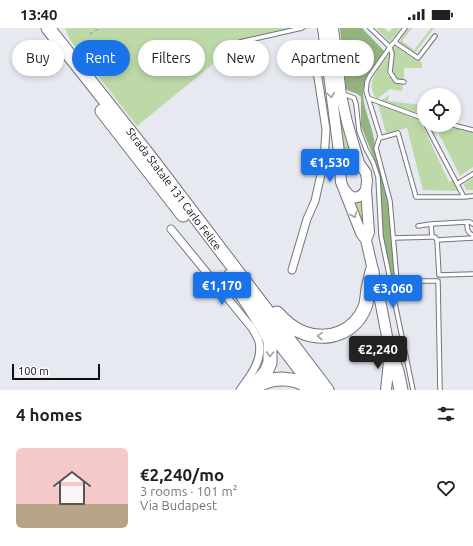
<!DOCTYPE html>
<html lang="en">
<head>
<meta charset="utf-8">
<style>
	body { margin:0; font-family:Ubuntu,sans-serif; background:#f2f2f2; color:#202124; height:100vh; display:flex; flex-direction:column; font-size:15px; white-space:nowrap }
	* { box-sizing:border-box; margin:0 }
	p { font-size:13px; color:#757577 }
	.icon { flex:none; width:22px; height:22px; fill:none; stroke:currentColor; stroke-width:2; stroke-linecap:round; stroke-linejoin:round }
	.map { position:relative; height:362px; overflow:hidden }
	.details { display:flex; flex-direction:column; background:#fff; flex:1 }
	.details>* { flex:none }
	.top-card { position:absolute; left:12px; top:12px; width:449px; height:36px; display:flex; gap:8px }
	.tools { position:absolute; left:417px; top:60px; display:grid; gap:8px }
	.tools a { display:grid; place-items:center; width:44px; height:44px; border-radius:50%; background:#fff; box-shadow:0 2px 6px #0003; font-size:20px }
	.scale { position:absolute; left:12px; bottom:10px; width:88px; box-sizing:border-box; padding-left:4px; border:2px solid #0f0f12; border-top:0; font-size:11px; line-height:14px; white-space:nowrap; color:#0f0f12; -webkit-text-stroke:3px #fff; paint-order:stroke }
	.price { position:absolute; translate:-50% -34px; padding:0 9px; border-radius:4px; background:#1a73e8; color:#fff; font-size:13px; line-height:26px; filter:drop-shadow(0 1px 2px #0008) }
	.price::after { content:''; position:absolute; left:50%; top:24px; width:12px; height:9px; margin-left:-6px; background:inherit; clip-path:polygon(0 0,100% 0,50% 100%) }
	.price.active { background:#222; color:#fff }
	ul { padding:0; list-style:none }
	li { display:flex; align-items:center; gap:12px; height:100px; padding:0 16px }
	li span { display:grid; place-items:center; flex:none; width:112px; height:80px; border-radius:6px; color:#555 }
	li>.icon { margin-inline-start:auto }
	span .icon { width:48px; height:48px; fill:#fffc; stroke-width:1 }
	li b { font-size:17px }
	h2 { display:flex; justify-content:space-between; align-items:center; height:48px; padding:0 16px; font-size:17px }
	.pill { padding:0 14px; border-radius:18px; background:#fff; box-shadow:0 2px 6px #0003; font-size:14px; line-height:36px }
	.pill.active { background:#1a73e8; color:#fff }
	.status { display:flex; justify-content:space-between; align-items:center; height:28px; padding:0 20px; background:#fff; direction:ltr }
	.status svg { height:11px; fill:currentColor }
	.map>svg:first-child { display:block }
	.green { fill:#bcd9a7 }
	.forest { fill:#94b37f }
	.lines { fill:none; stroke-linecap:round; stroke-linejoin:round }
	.lane-casing { stroke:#73757b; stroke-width:5.5 }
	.street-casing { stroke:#73757b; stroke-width:9 }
	.secondary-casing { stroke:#73757b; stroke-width:12 }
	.highway-casing { stroke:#73757b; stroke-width:15 }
	.path { stroke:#8b8c92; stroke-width:1; stroke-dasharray:3 3; stroke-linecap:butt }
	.lane { stroke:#fff; stroke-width:3.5 }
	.street { stroke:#fff; stroke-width:7 }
	.secondary { stroke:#fff; stroke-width:10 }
	.highway { stroke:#fff; stroke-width:13 }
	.oneway { stroke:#9f9fa0 }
	.labels { text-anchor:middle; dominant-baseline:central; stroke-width:3.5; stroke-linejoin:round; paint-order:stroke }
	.street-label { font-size:11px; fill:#0f0f12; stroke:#fff }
</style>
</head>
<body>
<div class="status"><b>13:40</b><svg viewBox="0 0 49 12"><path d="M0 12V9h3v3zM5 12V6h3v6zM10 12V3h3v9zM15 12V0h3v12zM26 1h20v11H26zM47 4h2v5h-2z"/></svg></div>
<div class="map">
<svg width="473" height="362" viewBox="0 0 473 362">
	<rect width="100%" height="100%" fill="#e7e9f1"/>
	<path class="green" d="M65 0H311L234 19 137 98 70 12Z
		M327 0H330L355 131 343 133Z
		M376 0H384L389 4 393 0H401L390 14Z
		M409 0H412L402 13 414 22 431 0H434L415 25 399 14Z
		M395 18 417 33 422 34V40H404V53L396 51 391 44 393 20Z
		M389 26 387 46 395 55 403 56 402 63 390 61 377 71C363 55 379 40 389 26Z
		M389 67 388 73 422 77 421 86 380 73Z
		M378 76 420 92 449 154 453 152 458 163 423 162 407 100 386 105Z
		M429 97H441L473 105V139L460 148 438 104 433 106Z
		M473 150V162H466L464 156Z
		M364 169 365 204 352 172Z"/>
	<path class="forest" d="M340 0H362L384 23V25C379 29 376 35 372 40 351 70 374 90 375 120L389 173 397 253 392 256 382 209 380 193V159L379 147 376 135 361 98V69C357 64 351 65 346 61Z"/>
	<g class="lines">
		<defs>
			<path id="lane" d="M370 0 390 19 369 49 367 54 366 63 380 108 376 120 390 173 397 253H438L440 362
				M405 0 396 12V15L418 30 435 8
				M396 12 390 19 392 26 390 44 396 53 404 54
				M240 14 302 0
				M342 67H346L354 70 356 76 359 103 366 121 373 134 378 149 381 208 413 362
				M368 70 422 90 424 93
				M453 97 473 102
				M380 110 398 105 416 169H464L426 97
				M457 156 473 146
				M464 169 473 168
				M467 194C467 200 467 205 473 207
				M418 198 431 196 467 194H470L473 196
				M432 209H435L437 212 439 247 473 246
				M394 210 432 209 431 196
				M437 212 473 210"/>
			<path id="street" d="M171 201 252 300C254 304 258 309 259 314 263 333 250 348 240 362
				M292 242 307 191 315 173 324 133 326 101 316 37 317 34 327 31"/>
			<path id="secondary" d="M323 0 339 124 341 154 361 205 366 212 381 277 390 324 386 362
				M333 0 341 67 347 94 359 135 366 145 367 153 366 162 369 204 366 212
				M340 143C344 134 350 131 359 135
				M344 161C351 172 359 172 366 162"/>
			<path id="highway" d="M48 0 153 133 327 362
				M102 83 183 187
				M230 248 265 302 270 313V335L266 344 250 362
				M277 285C284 293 293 301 304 305 329 314 355 304 365 279 367 274 367 267 368 261 369 255 371 249 372 243
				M270 302 316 362
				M390 324 397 343 401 362
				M256 359C272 348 297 348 311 362"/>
		</defs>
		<use href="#lane" class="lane-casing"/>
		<use href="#street" class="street-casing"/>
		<use href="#secondary" class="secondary-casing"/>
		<use href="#highway" class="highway-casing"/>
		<path class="path" d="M90 6 100 0"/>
		<use href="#lane" class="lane"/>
		<use href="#street" class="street"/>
		<use href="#secondary" class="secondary"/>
		<use href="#highway" class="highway"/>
	</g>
	<defs><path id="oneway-chevron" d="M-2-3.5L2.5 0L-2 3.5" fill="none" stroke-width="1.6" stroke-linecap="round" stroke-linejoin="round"/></defs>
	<g class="oneway">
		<use href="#oneway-chevron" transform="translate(331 67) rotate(83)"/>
		<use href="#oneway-chevron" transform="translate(354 187) rotate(67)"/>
		<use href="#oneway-chevron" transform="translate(320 308) rotate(-176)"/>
		<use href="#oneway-chevron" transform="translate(270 326) rotate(91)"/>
	</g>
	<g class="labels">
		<g class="street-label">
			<text transform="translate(174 161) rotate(53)">Strada Statale 131 Carlo Felice</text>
		</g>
	</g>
</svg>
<div class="tools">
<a><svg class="icon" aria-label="locate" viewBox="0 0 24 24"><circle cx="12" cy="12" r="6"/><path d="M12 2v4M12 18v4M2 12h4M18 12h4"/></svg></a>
</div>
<div class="scale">100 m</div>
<b class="price" style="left:330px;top:155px">€1,530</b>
<b class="price" style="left:222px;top:278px">€1,170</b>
<b class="price" style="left:393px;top:281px">€3,060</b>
<b class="price active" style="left:378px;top:342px">€2,240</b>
<div class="top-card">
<a class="pill">Buy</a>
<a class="pill active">Rent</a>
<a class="pill">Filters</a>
<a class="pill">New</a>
<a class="pill">Apartment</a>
</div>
</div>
<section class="details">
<h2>4 homes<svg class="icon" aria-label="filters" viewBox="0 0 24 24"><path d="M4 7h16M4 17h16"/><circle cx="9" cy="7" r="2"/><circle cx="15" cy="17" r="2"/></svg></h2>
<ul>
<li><span style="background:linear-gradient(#f6c9c9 70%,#b9a48a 0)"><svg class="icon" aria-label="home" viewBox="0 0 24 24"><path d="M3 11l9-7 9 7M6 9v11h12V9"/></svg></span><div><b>€2,240/mo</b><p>3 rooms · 101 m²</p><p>Via Budapest</p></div><svg class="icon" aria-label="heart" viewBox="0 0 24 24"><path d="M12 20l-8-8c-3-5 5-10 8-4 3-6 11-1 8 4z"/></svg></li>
</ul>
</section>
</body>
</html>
